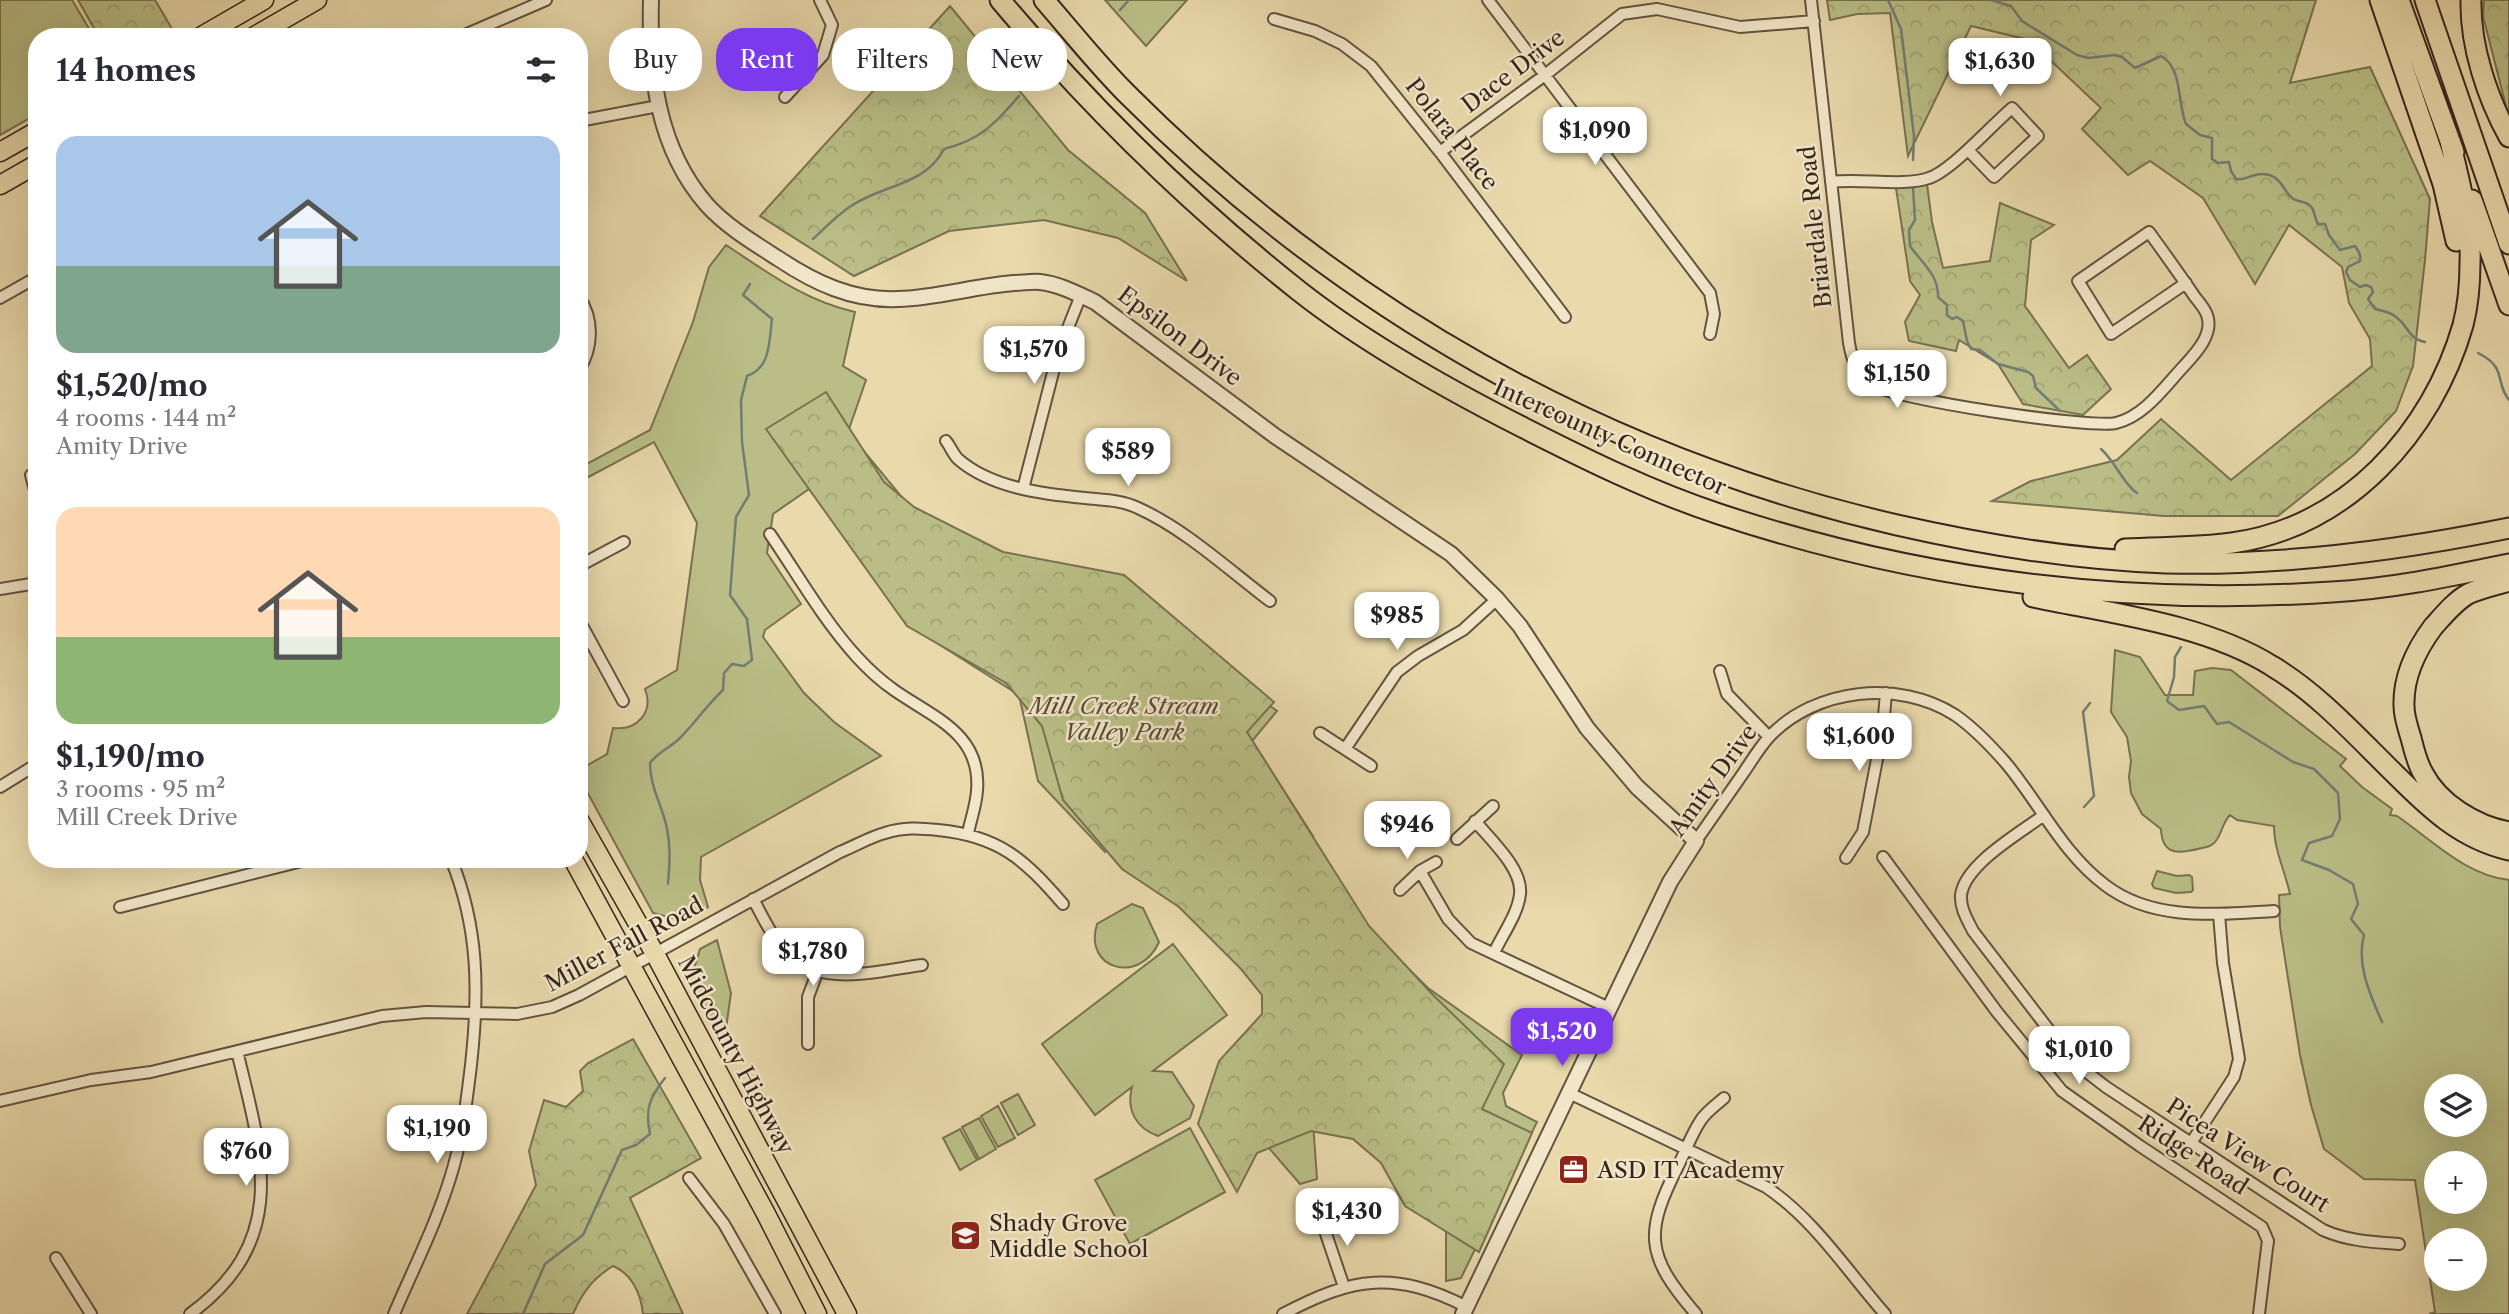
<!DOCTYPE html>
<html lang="en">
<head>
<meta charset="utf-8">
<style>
	body { margin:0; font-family:"Libre Caslon Text",serif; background:#f7f7f7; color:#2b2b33; height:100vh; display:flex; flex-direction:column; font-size:26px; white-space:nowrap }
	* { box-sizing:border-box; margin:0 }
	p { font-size:23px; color:#7c7c81 }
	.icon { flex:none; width:38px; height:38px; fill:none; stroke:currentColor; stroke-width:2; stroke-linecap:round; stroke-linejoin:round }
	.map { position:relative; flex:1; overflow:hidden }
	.panel { position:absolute; left:28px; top:28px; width:560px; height:840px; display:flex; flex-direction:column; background:#fff; border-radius:28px; box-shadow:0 7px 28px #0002 }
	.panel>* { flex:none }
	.guide { position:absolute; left:609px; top:28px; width:665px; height:63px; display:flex; gap:14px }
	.controls { position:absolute; left:2424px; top:1074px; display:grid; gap:14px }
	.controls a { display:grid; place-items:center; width:63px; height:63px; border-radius:50%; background:#fff; box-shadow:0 7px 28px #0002; font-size:35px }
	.price { position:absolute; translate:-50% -60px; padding:0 16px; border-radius:14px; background:#fff; color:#222; font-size:23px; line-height:46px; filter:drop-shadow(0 2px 4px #0008) }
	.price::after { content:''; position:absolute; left:50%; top:42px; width:21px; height:16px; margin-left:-10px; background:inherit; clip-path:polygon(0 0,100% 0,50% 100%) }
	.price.current { background:#7c3aed; color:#fff }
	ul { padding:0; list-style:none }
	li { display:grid; align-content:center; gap:14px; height:371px; padding:0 28px }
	li span { display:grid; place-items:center; height:217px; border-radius:21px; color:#555 }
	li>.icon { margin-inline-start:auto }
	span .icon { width:126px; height:126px; fill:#fffc; stroke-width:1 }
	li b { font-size:30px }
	h2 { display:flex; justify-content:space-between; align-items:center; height:84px; padding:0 28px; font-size:30px }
	.pill { padding:0 24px; border-radius:28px; background:#fff; box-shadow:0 7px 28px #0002; font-size:24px; line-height:63px }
	.pill.current { background:#7c3aed; color:#fff }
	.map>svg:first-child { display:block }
	.green { fill:#babe86; stroke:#787252; stroke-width:2; fill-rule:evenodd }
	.forest { fill:url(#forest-crowns); stroke:#787252; stroke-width:2 }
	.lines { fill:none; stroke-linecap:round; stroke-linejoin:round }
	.stream { stroke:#717e74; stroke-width:2.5 }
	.minor-casing { stroke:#645340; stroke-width:14 }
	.tertiary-casing { stroke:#645340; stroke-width:18 }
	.primary-casing { stroke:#37261d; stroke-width:21 }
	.motorway-casing { stroke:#37261d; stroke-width:23 }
	.minor { stroke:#f1e6c8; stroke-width:10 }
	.tertiary { stroke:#f1e6c8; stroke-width:14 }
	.primary { stroke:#e9d9ab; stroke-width:18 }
	.motorway { stroke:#e9d9ab; stroke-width:19 }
	.labels { text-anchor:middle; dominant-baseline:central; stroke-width:5; stroke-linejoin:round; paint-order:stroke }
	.street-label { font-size:23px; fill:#37261d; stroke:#f1e6c8 }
	.park-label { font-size:23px; font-style:italic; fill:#584c37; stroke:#f1e6c8 }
	.poi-label { font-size:23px; fill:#37261d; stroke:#f1e6c8; text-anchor:start }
</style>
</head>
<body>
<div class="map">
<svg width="2509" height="1314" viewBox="0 0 2509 1314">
	<defs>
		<pattern id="forest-crowns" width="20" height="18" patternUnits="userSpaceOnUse" patternTransform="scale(1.75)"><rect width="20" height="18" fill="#babe86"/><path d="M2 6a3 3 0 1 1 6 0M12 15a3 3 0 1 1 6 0" fill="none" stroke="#a0a373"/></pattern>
	</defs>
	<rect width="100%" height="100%" fill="#e9d9ab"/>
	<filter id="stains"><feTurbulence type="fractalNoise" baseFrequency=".00286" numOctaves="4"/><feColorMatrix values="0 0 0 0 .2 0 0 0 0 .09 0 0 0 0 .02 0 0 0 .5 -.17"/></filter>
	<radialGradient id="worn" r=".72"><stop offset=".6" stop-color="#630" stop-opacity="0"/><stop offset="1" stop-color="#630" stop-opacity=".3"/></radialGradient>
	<path class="green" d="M0 0H72L94 37H37V114L0 135Z
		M1105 0H1187L1146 46Z
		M726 245C767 272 805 301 855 312L843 366 866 380 848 432 943 547 1112 590 1277 711 1252 741 1313 836 1309 838 1365 926 1428 988 1522 1055 1503 1093 1506 1106 1537 1122 1461 1278 1446 1281V1205L1380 1143 1313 1122 1317 1179 1300 1184 1212 1082 1320 985 1161 810 1105 852 1038 781 1019 695 907 624 812 487 773 514 767 553 801 604 765 630 763 637 804 693 834 722 881 756 701 857 700 880 708 907 684 921 653 913 579 777V770L607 754 613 728C637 731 654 712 645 689L677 670 697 523 654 442 579 482V468L650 430 693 322 709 267Z
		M2115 650 2140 657 2165 695H2193L2195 671 2212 668 2231 670 2346 759 2340 766 2362 787 2392 809 2390 815 2397 816C2432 840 2465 875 2509 880V1314H2429L2435 1312 2415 1180 2364 1179 2324 1149 2311 1105 2300 1055 2280 927 2279 895 2290 894C2285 871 2274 850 2274 826L2237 820 2230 815C2221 824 2222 837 2213 844 2208 848 2208 846 2202 848 2182 853 2162 858 2161 829L2142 814 2131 793 2129 777 2131 761 2127 737 2111 712ZM2436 1087H2474V1125H2436ZM2436 1164H2474V1202H2436ZM2436 1241H2474V1279H2436Z
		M2157 871 2177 876 2189 875 2192 877 2193 890 2191 892 2176 893 2154 888 2152 884Z
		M1132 904 1143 908 1159 942C1140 985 1083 970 1097 924Z
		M717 940 731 993 724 1043 690 982 700 949Z
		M1173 944 1227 1015 1153 1071 1172 1072 1194 1106 1190 1118 1158 1136C1136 1128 1126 1110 1132 1087L1095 1115 1042 1044Z
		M1018 1094 1035 1125 1018 1135 1001 1103Z
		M998 1106 1015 1138 998 1147 981 1116Z
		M979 1118 996 1149 979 1159 962 1127Z
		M1190 1128 1225 1192 1130 1244 1095 1180Z
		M960 1129 977 1160 960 1170 943 1138Z"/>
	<path class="forest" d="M78 0H155L175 34 170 37H99Z
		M1827 0H2316L2290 83 2370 67 2430 199 2425 260 2413 366 2396 411 2355 454 2278 516H2164L1992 501 2031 481 2117 460 2161 419 2231 480 2372 366 2370 339 2349 303 2342 267 2289 225 2255 284 2203 198 2150 161 2128 175 2082 129 2101 108 2029 40 1971 26 1908 156 1890 13 1857 14 1830 20Z
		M2484 0H2509V118L2483 16Z
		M950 6 1068 150 1145 213 1187 281 1118 238 1044 220 949 231 854 276 760 216Z
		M1927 184 1932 222 1943 268 1990 261 2000 203 2054 225 2031 240 2025 306 2069 368 2087 355 2111 389 2083 415 2023 404 1998 364 1959 340 1956 351 1909 341 1905 322 1920 295 1910 281 1896 188Z
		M826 392 884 482 914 507 1003 552 1124 575 1274 702 1247 732 1369 926 1434 996 1504 1064 1482 1109 1532 1133 1479 1252 1405 1206 1381 1163 1353 1139 1311 1131 1257 1153 1237 1192 1198 1124 1219 1061 1262 1014V995L1241 969 1179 907 1122 869 1063 800 1042 726 1006 683 907 626 766 429Z
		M633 1039 701 1158 630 1198 683 1314H643C641 1294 632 1274 613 1266 593 1278 582 1293 573 1314H467L536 1185 529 1151 544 1100 566 1107 583 1091 580 1071 588 1063Z"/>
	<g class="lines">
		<path class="stream" d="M1888 0 1901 29 1914 136 1913 160
			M1991 0 2011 6 2022 21 2077 55 2088 58 2115 55 2122 57 2135 68 2161 56C2183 68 2177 103 2186 124L2200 135 2212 138V159L2218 163 2229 162 2231 171 2236 179C2246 181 2253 173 2263 174 2281 175 2282 189 2292 198 2298 203 2307 200 2312 208 2315 213 2315 219 2318 224H2325L2329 235 2340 250 2355 246C2359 252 2361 255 2360 261L2348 267 2346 272 2350 280 2360 287 2366 285 2371 287 2373 292 2368 299 2375 309C2382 311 2391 312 2396 317 2408 325 2408 339 2425 342
			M1120 10 1129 0
			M1913 187 1915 220 1909 230 1910 246C1921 262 1939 275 1938 297L1947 305V315L1952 319 1957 317 1963 321 1967 341 1971 349 1980 350 1998 364 2028 372 2033 376 2036 388 2060 411
			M813 239C825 228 837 215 851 206 882 185 926 185 944 149 980 140 995 124 1019 96
			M2478 353C2508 368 2494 381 2509 400
			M2101 449C2115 461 2124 485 2137 493
			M2181 647 2175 657 2174 677 2167 701 2179 710 2204 706 2217 724 2229 722 2293 762 2314 769 2338 793 2340 819 2332 836 2309 843 2302 860 2329 870 2353 884 2358 904 2351 919 2364 935C2356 965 2370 994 2382 1022
			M2084 807 2094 796 2083 712 2090 703
			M668 884C670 861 671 839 664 817 658 798 650 783 650 763 659 751 670 748 680 738 695 723 707 705 723 690L724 673 732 664 744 666 752 660 747 619 730 595 736 517 749 495 742 442 741 400 747 376C771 368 769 341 772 319L743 295 750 284
			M523 1314 545 1264 583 1235 622 1150 636 1145 650 1134C645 1110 649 1098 665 1078"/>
		<defs>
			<path id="minor" d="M1488 0 1710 293 1714 314 1710 334
				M1811 0 1849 343C1852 360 1857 374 1871 384 1891 399 2091 429 2116 423 2145 416 2165 386 2184 366 2196 353 2214 334 2207 315 2205 309 2199 302 2195 297 2180 275 2165 254 2149 232L2078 281 2111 334 2186 283
				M1274 19 1315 31 1342 44 1371 66 1440 152 1565 317
				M460 37 546 0
				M785 97 823 55 832 25 820 0
				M579 121 658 106
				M1440 152 1545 75 1622 14 1657 9 1740 27 1814 21
				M1831 182C1861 178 1903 187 1929 178 1951 171 1992 125 2012 108L2038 136 1994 177 1968 150
				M579 297C594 319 593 348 579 370
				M0 298 37 277
				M946 441C950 446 953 454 958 459 991 488 1043 494 1085 498 1103 500 1122 500 1138 508 1185 529 1229 570 1270 601
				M31 475 37 498
				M1023 489 1058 353 1081 295
				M770 534C798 575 824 621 857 657 868 669 881 681 894 690 932 717 982 733 977 791 976 805 971 819 968 833
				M579 566 624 542
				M0 589 37 583
				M579 620 623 701
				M1720 671 1727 694 1769 737
				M1320 733 1371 766
				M1345 749 1397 672 1418 656 1463 630 1497 599
				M0 787 37 764
				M2044 815C2020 833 1965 864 1961 895 1960 908 1967 919 1973 931L2062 1047 2084 1070 2106 1087 2323 1230C2348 1241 2372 1242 2399 1244
				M1475 821C1490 839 1523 869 1520 894 1518 914 1502 935 1494 953
				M1457 839 1493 806
				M1696 841C1712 818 1728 795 1744 772 1752 760 1760 747 1769 737 1815 688 1899 679 1955 715 1974 728 1990 745 2005 762 2039 802 2062 853 2105 885 2153 922 2217 914 2274 911
				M1883 857 1997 1012 2062 1091 2140 1146 2262 1227 2268 1241 2267 1248 2259 1314
				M1846 858 1863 832 1883 728 1886 693
				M1420 871 1448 919 1471 943 1609 1008
				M1400 890 1420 871 1436 862
				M753 899C762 915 771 936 784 950 819 989 877 971 922 965
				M120 907 310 859
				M808 1044V997L817 973
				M1569 1093 1766 1187C1814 1219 1847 1271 1885 1314
				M0 1101 91 1080 151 1072 382 1016 426 1012 517 1014 552 1007 579 995 840 852C855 846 870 837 885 833 903 827 920 828 938 830 999 836 1024 859 1063 904
				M2191 1143 2234 1077 2239 1059 2223 963 2219 914
				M689 1178 724 1224 775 1314
				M1305 1207a12 12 0 1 1 24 0a12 12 0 1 1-24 0Z
				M1321 1219 1344 1287
				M56 1258 91 1314
				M190 1314C291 1240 262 1154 237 1051
				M394 1314C415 1265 440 1216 454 1165 463 1132 467 1098 471 1065 479 992 479 928 451 859
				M1283 1314C1353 1277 1394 1270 1467 1307
				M1696 1314C1645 1255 1644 1233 1679 1164 1686 1150 1692 1133 1701 1120 1706 1112 1716 1105 1724 1098"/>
			<path id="tertiary" d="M651 0C649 73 657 148 707 205 727 227 754 243 779 259 815 283 853 301 898 299 936 298 975 286 1014 283 1022 283 1032 281 1040 282 1059 284 1078 294 1095 302L1275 436 1451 554 1497 599 1520 626 1587 728 1637 787 1696 841 1670 882 1463 1314"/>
			<path id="primary" d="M200 37 264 0
				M253 37 317 0
				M0 152 37 131
				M0 185 37 164
				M579 820 654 952 847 1314
				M573 859 765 1212 817 1314"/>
			<path id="motorway" d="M1000 0C1091 108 1188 203 1299 291 1365 343 1449 390 1524 428 1587 460 1652 492 1719 514 1918 580 2123 606 2332 592 2392 589 2451 576 2509 564
				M1044 0C1071 31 1097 64 1126 93 1340 308 1601 457 1897 525 1985 545 2076 560 2166 563 2281 566 2396 551 2509 528
				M2380 0 2443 184 2456 241
				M2399 0 2454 152
				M2425 0 2509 244
				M2471 0C2470 46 2487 97 2509 137
				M2472 200 2509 305
				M2125 549C2160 547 2197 548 2232 543 2347 527 2432 433 2463 325 2468 306 2470 282 2470 262 2472 226 2458 177 2450 141
				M2509 581C2496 585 2480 588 2468 594 2455 601 2443 616 2433 627 2416 650 2403 678 2404 706 2404 717 2408 728 2411 738 2414 750 2417 763 2423 773 2439 804 2476 826 2509 832
				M2033 597C2109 613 2205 624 2272 666 2319 694 2357 737 2396 775 2429 808 2461 839 2509 850"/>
		</defs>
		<use href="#minor" class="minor-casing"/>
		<use href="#tertiary" class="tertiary-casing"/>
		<use href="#primary" class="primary-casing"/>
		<use href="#motorway" class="motorway-casing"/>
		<use href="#minor" class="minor"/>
		<use href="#tertiary" class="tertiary"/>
		<use href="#primary" class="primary"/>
		<use href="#motorway" class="motorway"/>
	</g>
	<defs>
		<symbol id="office-square" viewBox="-11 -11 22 22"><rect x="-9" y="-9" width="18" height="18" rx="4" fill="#8f2418" stroke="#f1e6c8"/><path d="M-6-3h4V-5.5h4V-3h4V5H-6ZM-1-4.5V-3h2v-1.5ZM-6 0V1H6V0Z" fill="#fff"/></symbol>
		<symbol id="school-square" viewBox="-11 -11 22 22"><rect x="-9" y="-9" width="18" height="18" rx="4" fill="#8f2418" stroke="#f1e6c8"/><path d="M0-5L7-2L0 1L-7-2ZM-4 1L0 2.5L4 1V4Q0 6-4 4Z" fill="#fff"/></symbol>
	</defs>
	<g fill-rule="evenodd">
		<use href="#office-square" x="1556" y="1152" width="35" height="35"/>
		<use href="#school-square" x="948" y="1218" width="35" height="35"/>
	</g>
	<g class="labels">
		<g class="street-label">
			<text transform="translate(1513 71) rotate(-37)">Dace Drive</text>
			<text transform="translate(1452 134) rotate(52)">Polara Place</text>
			<text transform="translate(1815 227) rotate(-96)">Briardale Road</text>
			<text transform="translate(1180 336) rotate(37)">Epsilon Drive</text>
			<text transform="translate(1610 437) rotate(24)">Intercounty Connector</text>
			<text transform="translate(1713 780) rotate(-54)">Amity Drive</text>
			<text transform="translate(624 944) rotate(-28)">Miller Fall Road</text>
			<text transform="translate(736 1055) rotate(62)">Midcounty Highway</text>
			<text transform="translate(2193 1155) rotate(33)">Ridge Road</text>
			<text transform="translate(2248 1155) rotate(33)">Picea View Court</text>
		</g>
		<g class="park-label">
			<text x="1124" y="706">Mill Creek Stream<tspan x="1124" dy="26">Valley Park</tspan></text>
		</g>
		<g class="poi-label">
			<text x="1597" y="1170">ASD IT Academy</text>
			<text x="989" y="1223">Shady Grove<tspan x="989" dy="26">Middle School</tspan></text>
		</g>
	</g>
	<rect width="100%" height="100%" filter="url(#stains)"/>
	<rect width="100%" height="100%" fill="url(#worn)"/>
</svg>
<div class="controls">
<a><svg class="icon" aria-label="layers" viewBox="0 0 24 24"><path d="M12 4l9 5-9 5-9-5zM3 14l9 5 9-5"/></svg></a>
<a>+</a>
<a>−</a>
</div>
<b class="price" style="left:2000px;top:98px">$1,630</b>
<b class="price" style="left:1595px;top:167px">$1,090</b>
<b class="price" style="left:1034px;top:386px">$1,570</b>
<b class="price" style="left:1897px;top:410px">$1,150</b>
<b class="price" style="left:1128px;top:488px">$589</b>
<b class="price" style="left:1397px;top:652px">$985</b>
<b class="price" style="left:1859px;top:773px">$1,600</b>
<b class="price" style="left:1407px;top:861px">$946</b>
<b class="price" style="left:813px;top:988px">$1,780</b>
<b class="price current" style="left:1562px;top:1068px">$1,520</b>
<b class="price" style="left:2079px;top:1086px">$1,010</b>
<b class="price" style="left:437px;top:1165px">$1,190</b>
<b class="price" style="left:246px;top:1188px">$760</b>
<b class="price" style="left:1347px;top:1248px">$1,430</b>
<div class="guide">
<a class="pill">Buy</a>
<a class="pill current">Rent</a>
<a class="pill">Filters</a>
<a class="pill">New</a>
</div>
<section class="panel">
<h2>14 homes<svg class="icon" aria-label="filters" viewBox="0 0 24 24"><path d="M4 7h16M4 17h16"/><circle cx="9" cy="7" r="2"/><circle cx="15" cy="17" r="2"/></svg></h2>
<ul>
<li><span style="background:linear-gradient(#a9c7e8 60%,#7fa58c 0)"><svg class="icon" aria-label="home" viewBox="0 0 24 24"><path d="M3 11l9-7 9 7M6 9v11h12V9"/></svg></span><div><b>$1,520/mo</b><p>4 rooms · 144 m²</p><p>Amity Drive</p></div></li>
<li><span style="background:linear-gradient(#ffd9b3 60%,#8fb573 0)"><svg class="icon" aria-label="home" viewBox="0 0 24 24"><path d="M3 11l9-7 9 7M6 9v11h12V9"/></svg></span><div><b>$1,190/mo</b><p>3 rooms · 95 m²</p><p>Mill Creek Drive</p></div></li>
</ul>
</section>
</div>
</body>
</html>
